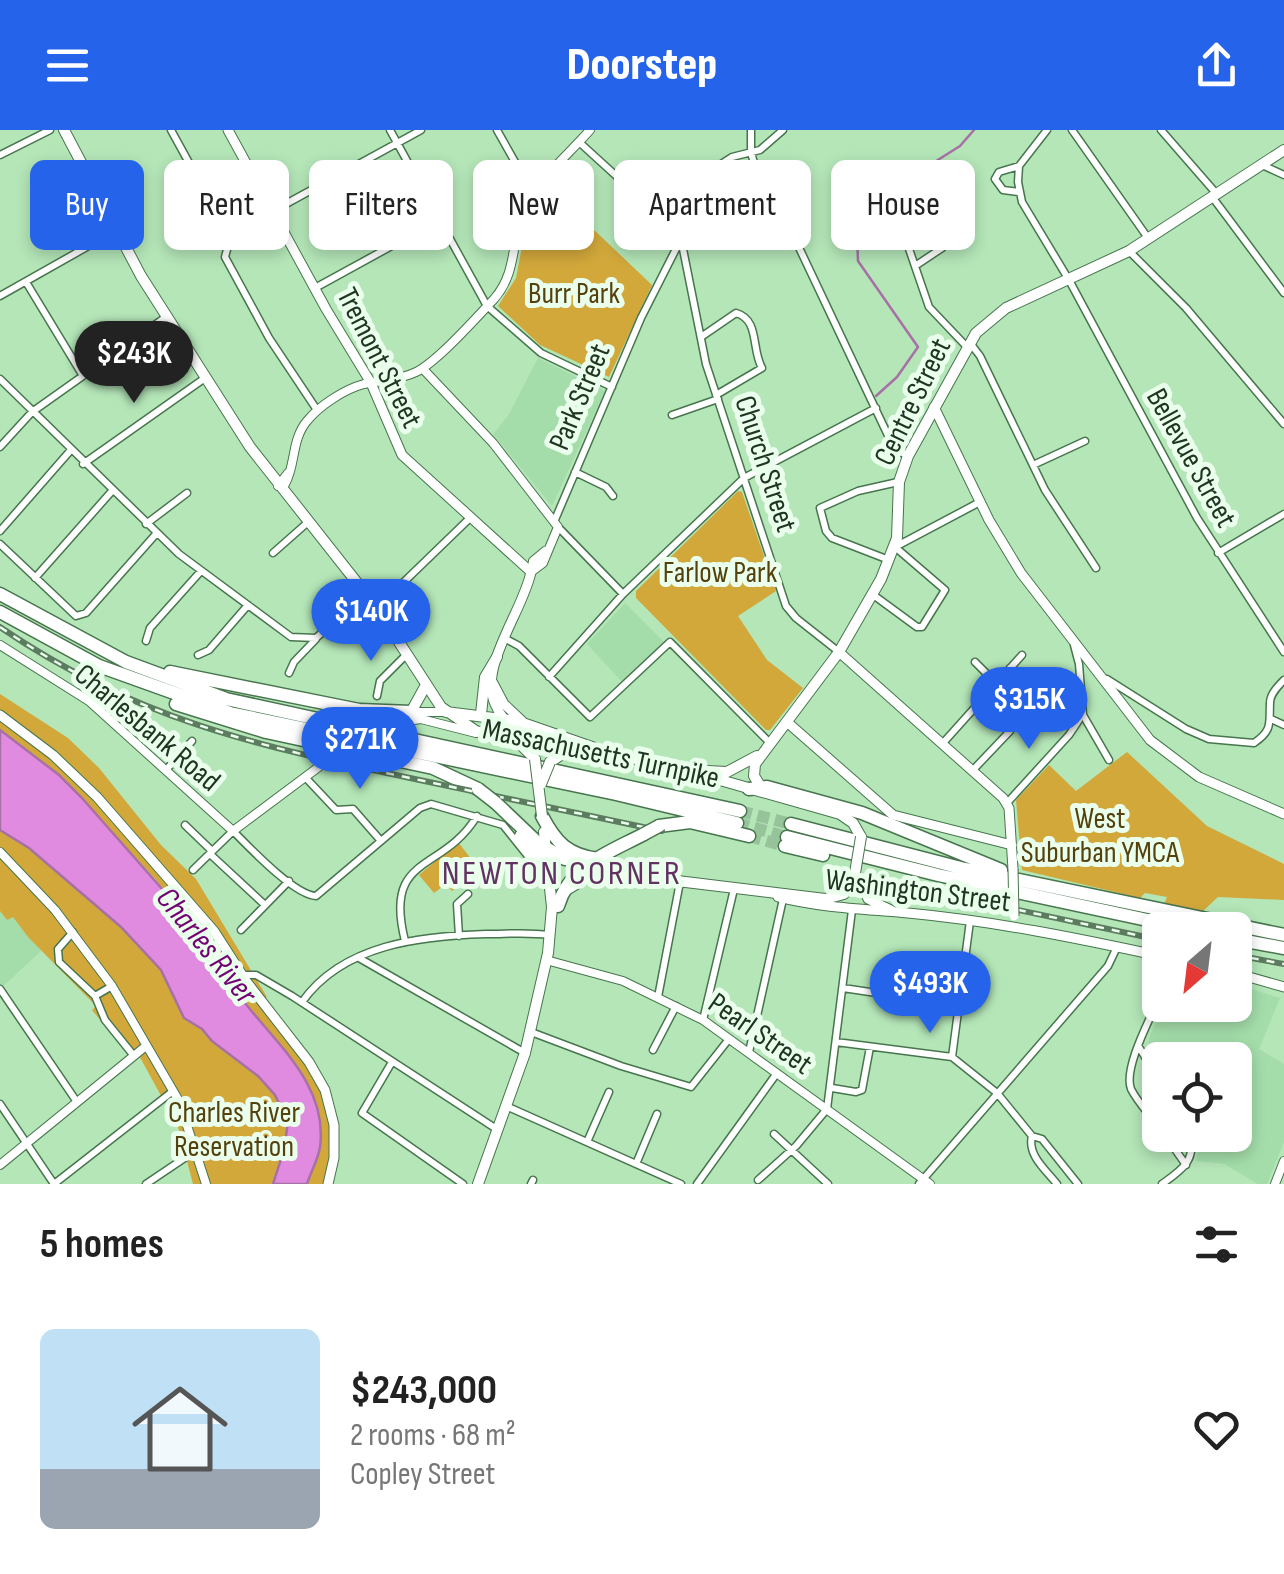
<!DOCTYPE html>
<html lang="en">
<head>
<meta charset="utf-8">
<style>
	body { margin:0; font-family:"Sofia Sans Condensed",sans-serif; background:#f2f2f2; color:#222; height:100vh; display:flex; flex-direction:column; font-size:38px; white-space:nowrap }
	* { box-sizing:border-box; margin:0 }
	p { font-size:32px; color:#767676 }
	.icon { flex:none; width:55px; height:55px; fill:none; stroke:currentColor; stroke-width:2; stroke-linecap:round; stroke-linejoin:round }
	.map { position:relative; height:1054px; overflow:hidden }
	.side { display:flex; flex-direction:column; background:#fff; flex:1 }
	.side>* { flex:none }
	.guide { position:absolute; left:30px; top:30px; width:1225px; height:90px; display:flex; gap:20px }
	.needle { width:65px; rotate:208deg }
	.buttons { position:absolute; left:1142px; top:782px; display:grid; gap:20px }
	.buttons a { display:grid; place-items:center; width:110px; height:110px; border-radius:15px; background:#fff; box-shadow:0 5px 15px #0003; font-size:50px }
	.price { position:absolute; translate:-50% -85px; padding:0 22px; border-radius:35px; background:#2563eb; color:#fff; font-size:32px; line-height:65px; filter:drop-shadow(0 2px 5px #0008) }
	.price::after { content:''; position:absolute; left:50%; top:60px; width:30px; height:22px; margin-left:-15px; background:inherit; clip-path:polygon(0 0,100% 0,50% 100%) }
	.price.current { background:#222; color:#fff }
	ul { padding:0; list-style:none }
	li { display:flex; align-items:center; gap:30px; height:250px; padding:0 40px }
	li span { display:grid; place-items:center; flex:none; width:280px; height:200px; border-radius:15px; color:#555 }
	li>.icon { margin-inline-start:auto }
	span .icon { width:120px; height:120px; fill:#fffc; stroke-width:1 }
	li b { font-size:42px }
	h2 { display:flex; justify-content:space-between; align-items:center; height:120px; padding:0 40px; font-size:42px }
	.pill { padding:0 35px; border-radius:15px; background:#fff; box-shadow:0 5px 15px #0003; font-size:35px; line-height:90px }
	.pill.current { background:#2563eb; color:#fff }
	header { display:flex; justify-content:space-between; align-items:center; height:130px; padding:0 40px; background:#2563eb; color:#fff; font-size:45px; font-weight:800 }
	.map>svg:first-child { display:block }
	.built { fill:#a4ddaa }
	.green { fill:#d2a83b }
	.water { fill:#e08bdf; stroke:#a771a7; stroke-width:2.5 }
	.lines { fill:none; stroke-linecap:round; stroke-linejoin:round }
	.stream { stroke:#a771a7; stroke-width:2.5 }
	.motorway-tunnel { stroke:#97c39a; stroke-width:12; stroke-dasharray:12 6; stroke-linecap:butt }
	.minor-casing { stroke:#47754d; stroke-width:9 }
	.tertiary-casing { stroke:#47754d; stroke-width:10 }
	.secondary-casing { stroke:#47754d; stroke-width:11 }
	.primary-casing { stroke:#47754d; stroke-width:12 }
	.motorway-casing { stroke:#47754d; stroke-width:15 }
	.minor { stroke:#fff; stroke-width:6 }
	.tertiary { stroke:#fff; stroke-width:8 }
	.secondary { stroke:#fff; stroke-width:9 }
	.primary { stroke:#fff; stroke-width:10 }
	.motorway { stroke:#fff; stroke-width:12 }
	.rail-casing { stroke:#5c7c5f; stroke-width:6 }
	.rail { stroke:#eaffec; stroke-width:2.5; stroke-dasharray:8; stroke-linecap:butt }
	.tertiary-bridge-casing { stroke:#47754d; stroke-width:10; stroke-linecap:butt }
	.secondary-bridge-casing { stroke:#47754d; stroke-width:11; stroke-linecap:butt }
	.primary-bridge-casing { stroke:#47754d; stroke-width:12; stroke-linecap:butt }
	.motorway-bridge-casing { stroke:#47754d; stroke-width:15; stroke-linecap:butt }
	.tertiary-bridge { stroke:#fff; stroke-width:8 }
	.secondary-bridge { stroke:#fff; stroke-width:9 }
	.primary-bridge { stroke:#fff; stroke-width:10 }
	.motorway-bridge { stroke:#fff; stroke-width:12 }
	.labels { text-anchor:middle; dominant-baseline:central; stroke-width:10; stroke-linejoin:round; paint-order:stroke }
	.park-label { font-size:30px; fill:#55410d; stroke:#eaffec }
	.street-label { font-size:30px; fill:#213523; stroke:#eaffec }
	.water-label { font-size:32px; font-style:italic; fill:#730275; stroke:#eaffec }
	.quarter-label { font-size:35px; letter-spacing:2.5px; fill:#633263; stroke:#eaffec }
</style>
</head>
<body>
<header><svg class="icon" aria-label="menu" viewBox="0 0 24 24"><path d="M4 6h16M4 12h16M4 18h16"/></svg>Doorstep<svg class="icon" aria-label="share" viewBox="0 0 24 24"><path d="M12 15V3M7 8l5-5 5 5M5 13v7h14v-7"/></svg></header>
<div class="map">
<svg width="1284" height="1054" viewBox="0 0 1284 1054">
	<rect width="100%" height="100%" fill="#b4e6b8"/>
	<path class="built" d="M538 228 605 261 552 376 493 304 508 286Z
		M625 473 664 512 623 553 587 514Z
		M0 781 7 789 13 787 41 821 0 859Z
		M1235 854 1280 868 1259 919 1284 934V1012L1267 1054H1258L1224 1034 1196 1031 1198 1020 1194 1005H1235V930H1160V943L1148 920 1149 908 1163 875 1193 878 1195 875H1235Z"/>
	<path class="green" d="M743 31 749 41C740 67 717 99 687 100L684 95C690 63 713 42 743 31Z
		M540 67 565 88 573 80 652 155 609 247 540 215 498 176 516 148 527 90Z
		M738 361 742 362 776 461 738 486 767 530 803 558 770 600H766L636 468V461Z
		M0 564 68 608 99 638 161 715 196 749 267 867 260 869 318 945 334 1005 327 1054H307L320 1020V990L315 970 298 936 244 872 215 823 156 750 66 652 0 600Z
		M1127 622 1207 696 1284 734V770L1218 767 1202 782 1164 774 1167 767 1145 763 1140 768 1022 740 1016 670 1049 635 1076 661Z
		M0 700 29 718 121 797 161 840 187 891 202 899 212 911 258 946 275 965 288 992 284 1020 273 1054H193L178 997 136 920 129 925 92 880 96 876 28 807 13 787 7 790 0 781Z
		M458 712 472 730 463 738 470 747 452 761 446 754 434 763 419 745Z"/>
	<path class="water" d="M0 600 59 645 81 667 178 777 211 822 219 823 225 833 221 836C250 897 330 941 320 1017 318 1030 311 1041 307 1054H273L284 1020 288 992 275 965 258 946 212 911 202 899 184 888 161 840 121 797 29 718 0 700Z"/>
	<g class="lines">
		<path class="stream" d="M876 266 897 247 918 217 858 131 857 105 876 69 960 16 974 0"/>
		<path class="motorway-tunnel" d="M740 681 791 694
			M737 693 787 707
			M749 706 785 716"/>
		<defs>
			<path id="minor" d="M171 0 233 113
				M390 0 487 176 541 223 612 257
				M497 0 533 64
				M751 0V23L757 42 785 88 893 316 907 326
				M1047 0 1019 36 1018 52 1022 72 1069 150 1197 388 1284 522
				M1072 0 1148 108
				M1161 0 1215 62
				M579 12 680 104 706 234 786 476 796 488 839 522
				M0 25 50 0
				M1260 34 1284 45
				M1019 62 1003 60 995 49 999 42 1019 36
				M1213 68 1284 163
				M883 87a8 8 0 1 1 16 0a8 8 0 1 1-16 0Z
				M273 81 421 0
				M276 87 228 116 225 127 269 208 317 280
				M896 94 907 113 929 177 967 217
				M677 98 681 77 709 42 732 27 760 20 783 0
				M1129 121 1186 178 1284 294
				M915 136 942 118
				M26 152 83 246
				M315 158 439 90
				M0 166 115 101
				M701 207 736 183C760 190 751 219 762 238L716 265
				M970 213 980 226 1045 360 1096 438
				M0 249 179 424 291 507 316 508 366 464
				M672 285 718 269
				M0 317 32 282 166 187
				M83 334 205 248
				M1033 335 1085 311
				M575 342 606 357 613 366
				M554 392 641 188 681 109C719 98 738 75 757 42
				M146 394 187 363
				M558 397 623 464
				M0 401 70 321
				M0 414 76 486 86 483 156 404
				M273 423 307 393
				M1218 423 1284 384
				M889 430 832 408 826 401 820 378 858 361 898 352
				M35 448 112 361
				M872 464 917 497H922L945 460 895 417 980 372
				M378 477 470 388
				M506 509 519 516 590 587 670 512 770 613
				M146 511 150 498 201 441
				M1074 515 1079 534 1083 585 1109 630
				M198 525 209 520 248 475
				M975 532 996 553
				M1010 538 1047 569
				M289 543 294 532 316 509
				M549 547 623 464 744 348 876 278
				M1107 549 1186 599 1209 609 1254 613C1273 600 1269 593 1270 573 1270 564 1278 556 1284 550
				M377 566 380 551 406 525
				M1271 589 1284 595
				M943 613 1022 525
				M166 640 192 611
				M973 640 1010 601
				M305 647 336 680 353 679 381 711
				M1007 673 1069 605 1079 590
				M185 695 212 721
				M210 724 265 775
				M193 740 233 701C249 717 294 765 316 766L420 678 431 674 503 695 547 750
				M241 800 289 751
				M73 802 58 819 59 832 95 866 105 890 134 926
				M459 806 457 774 468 764
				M405 811C383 723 442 744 477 686
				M359 828 525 923
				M242 845H256L292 866 498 1000
				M843 858 910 868
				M0 859 77 972
				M95 866 112 856
				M1160 866C1151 887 1123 938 1131 959 1138 973 1151 986 1160 999
				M658 867 680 752
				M302 872C343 814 421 806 486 804 507 804 529 802 549 805
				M703 890 734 759
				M531 902 621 936 691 957 729 909
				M836 912 952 927 997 963 1032 1006 1042 1009 1078 1054
				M1139 917 1160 952
				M653 920 676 876
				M749 922 783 769
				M952 927 970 791
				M392 932 362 983 463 1054
				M832 958 856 962 862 960 870 917
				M0 974 54 1054
				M506 976 681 1054
				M774 1004 828 1054
				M1165 1005 1186 1035
				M1032 1006C1027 1025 1046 1040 1057 1054
				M587 1012 609 962
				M636 1034 657 984
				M758 1050 796 1016 827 979 852 780
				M54 1054 173 961
				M146 1054 195 1021
				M531 1054 533 1050
				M697 1054 777 943
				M919 1054 1108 836 1117 817
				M1162 1054C1180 1041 1198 1030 1189 1005"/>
			<path id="tertiary" d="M423 239 493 313 558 397 543 433 531 442
				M288 343 278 356 285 354C296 335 291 310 307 291 320 275 345 259 364 254 382 250 400 250 416 242 437 232 477 187 494 169 517 143 511 113 523 83 535 52 568 25 590 0
				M531 442 533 431 545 421
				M0 515 89 571 233 701 320 636
				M411 582H446
				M378 595 421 589 476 603
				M0 722 55 780 112 856 179 971 206 1054
				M546 830 623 851 703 890 930 1054
				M0 1035 146 916
				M1275 1054 1284 1031"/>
			<path id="secondary" d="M228 0 326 179 371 253 402 325 531 442C523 481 478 537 495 574 503 594 523 604 533 623
				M934 277 989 390 1021 443 1150 610 1199 647 1284 684
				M839 522 1003 668 1009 678 1013 739
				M493 553 504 574 522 591
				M0 585 53 625 97 667 214 801 246 851 309 932 325 960 334 995V1028L328 1054
				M787 592 893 685 1012 715
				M860 750 868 769 891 780
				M778 767C821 778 864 779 908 783 993 791 1077 808 1160 826
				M1235 843 1284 857"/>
			<path id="primary" d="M64 0 141 146 250 317 377 478 441 577 476 601 521 615 535 629
				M411 582 426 555
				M446 582 517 591 609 623 685 640 727 642 757 626
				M481 584 485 547 497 527
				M550 632 567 621 591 622
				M706 646 840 684 853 693 861 707
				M764 662 754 646 755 634 839 522 881 449 897 408 899 352 908 326 976 203 1006 178 1129 121 1284 20
				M561 726 585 736 669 750 825 769 844 764 854 749
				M568 759 588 747 618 748
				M478 1054 525 923 548 823 552 777 544 702"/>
			<path id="motorway" d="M0 464 126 532 226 569 740 681
				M0 482 99 536 230 583 616 664 737 693
				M170 542 359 580 411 582
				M176 574 266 602 433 638 478 659
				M749 659 767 657 862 683 1001 740
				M496 673 539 714 565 729
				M542 686C556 713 568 725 598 729
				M791 694 961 738 1284 805
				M659 696 690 692 749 706
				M521 706 548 741
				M787 707 938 745 1194 800
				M785 716 823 725
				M558 776C570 735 608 723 644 704
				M1235 809 1284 818"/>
		</defs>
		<use href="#minor" class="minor-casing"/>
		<use href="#tertiary" class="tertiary-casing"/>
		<use href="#secondary" class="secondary-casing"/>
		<use href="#primary" class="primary-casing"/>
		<use href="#motorway" class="motorway-casing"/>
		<use href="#minor" class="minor"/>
		<use href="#tertiary" class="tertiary"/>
		<use href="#secondary" class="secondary"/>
		<use href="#primary" class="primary"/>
		<use href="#motorway" class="motorway"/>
		<defs>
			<path id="rail" d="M0 497C135 589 254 615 410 648 494 666 578 683 662 701
				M830 740 1160 810
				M1235 825 1284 834"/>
		</defs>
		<use href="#rail" class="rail-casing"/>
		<use href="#rail" class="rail"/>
		<defs>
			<path id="tertiary-bridge" d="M320 636 378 595"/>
			<path id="secondary-bridge" d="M1013 739 1014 786"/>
			<path id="primary-bridge" d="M535 629 542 686
				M541 654 550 632
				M854 749 861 707"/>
			<path id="motorway-bridge" d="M478 659 496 673
				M644 704 659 696"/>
		</defs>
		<use href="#tertiary-bridge" class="tertiary-bridge-casing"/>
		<use href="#secondary-bridge" class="secondary-bridge-casing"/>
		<use href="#primary-bridge" class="primary-bridge-casing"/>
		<use href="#motorway-bridge" class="motorway-bridge-casing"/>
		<use href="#tertiary-bridge" class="tertiary-bridge"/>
		<use href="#secondary-bridge" class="secondary-bridge"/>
		<use href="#primary-bridge" class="primary-bridge"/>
		<use href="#motorway-bridge" class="motorway-bridge"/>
	</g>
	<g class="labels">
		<g class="park-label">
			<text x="574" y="164">Burr Park</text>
			<text x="720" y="443">Farlow Park</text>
			<text x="1100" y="689">West<tspan x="1100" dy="34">Suburban YMCA</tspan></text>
			<text x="234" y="983">Charles River<tspan x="234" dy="34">Reservation</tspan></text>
		</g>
		<g class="street-label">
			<text transform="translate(379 228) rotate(63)">Tremont Street</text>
			<text transform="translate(580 267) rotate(-67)">Park Street</text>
			<text transform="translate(913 272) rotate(-64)">Centre Street</text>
			<text transform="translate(1191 328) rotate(61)">Bellevue Street</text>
			<text transform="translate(765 334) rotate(72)">Church Street</text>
			<text transform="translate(147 598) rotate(40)">Charlesbank Road</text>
			<text transform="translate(601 624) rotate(12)">Massachusetts Turnpike</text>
			<text transform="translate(918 761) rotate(7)">Washington Street</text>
			<text transform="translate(760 904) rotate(35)">Pearl Street</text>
		</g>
		<g class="water-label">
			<text transform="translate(206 816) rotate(51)">Charles River</text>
		</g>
		<g class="quarter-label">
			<text x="562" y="743">NEWTON CORNER</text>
		</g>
	</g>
</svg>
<div class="buttons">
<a><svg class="needle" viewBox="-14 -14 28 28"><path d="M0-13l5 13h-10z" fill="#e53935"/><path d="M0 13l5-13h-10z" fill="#767676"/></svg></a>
<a><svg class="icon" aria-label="locate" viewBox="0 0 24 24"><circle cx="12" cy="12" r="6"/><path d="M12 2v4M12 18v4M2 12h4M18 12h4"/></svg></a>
</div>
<b class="price current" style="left:134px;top:276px">$243K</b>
<b class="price" style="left:371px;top:534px">$140K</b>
<b class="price" style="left:1029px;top:622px">$315K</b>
<b class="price" style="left:360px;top:662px">$271K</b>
<b class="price" style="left:930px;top:906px">$493K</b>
<div class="guide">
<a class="pill current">Buy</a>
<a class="pill">Rent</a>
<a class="pill">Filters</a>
<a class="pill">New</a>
<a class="pill">Apartment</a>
<a class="pill">House</a>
</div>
</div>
<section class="side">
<h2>5 homes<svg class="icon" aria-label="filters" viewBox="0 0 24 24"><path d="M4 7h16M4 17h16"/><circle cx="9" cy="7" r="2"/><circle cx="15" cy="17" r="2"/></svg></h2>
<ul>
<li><span style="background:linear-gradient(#bfe0f5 70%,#9aa5b1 0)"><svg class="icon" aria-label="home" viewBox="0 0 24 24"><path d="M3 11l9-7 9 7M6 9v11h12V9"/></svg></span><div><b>$243,000</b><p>2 rooms · 68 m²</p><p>Copley Street</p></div><svg class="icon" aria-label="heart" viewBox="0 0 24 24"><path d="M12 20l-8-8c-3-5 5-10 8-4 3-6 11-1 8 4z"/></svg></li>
</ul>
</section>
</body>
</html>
